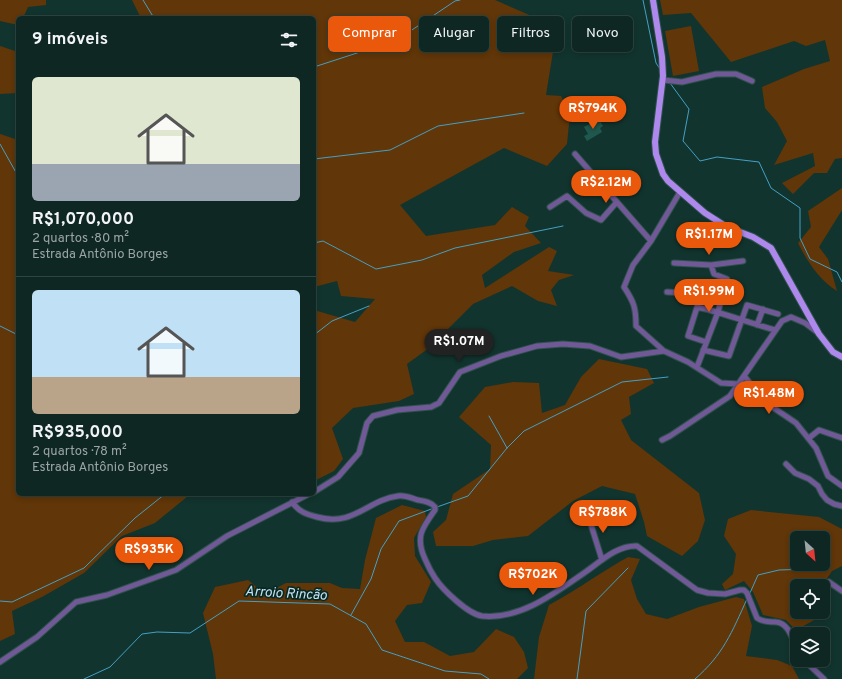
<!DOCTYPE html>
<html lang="pt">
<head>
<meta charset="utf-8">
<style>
	body { margin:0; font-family:Overpass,sans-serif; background:#1c332f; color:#f1f3f6; height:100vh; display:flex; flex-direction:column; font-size:15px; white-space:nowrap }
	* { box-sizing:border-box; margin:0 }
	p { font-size:13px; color:#9ba5a5 }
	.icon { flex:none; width:22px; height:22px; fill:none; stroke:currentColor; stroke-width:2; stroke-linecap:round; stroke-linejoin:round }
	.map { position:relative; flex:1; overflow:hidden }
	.details { position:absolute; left:16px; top:16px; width:300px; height:480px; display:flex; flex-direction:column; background:#0e2722; border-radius:6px; box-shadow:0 2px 6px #0003,0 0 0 1px #2e4440 }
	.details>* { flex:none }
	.guide { position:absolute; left:328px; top:16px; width:380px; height:36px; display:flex; gap:8px }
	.needle { width:26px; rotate:153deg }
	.fabs { position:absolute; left:790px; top:531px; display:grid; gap:8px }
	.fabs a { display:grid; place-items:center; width:40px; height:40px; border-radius:6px; background:#0e2722; box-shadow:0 2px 6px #0003,0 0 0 1px #2e4440; font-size:20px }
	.price { position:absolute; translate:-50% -34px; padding:0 9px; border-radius:14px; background:#ea580c; color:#fff; font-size:13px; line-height:26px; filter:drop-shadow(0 1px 2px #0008) }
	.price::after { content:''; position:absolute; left:50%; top:24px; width:12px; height:9px; margin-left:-6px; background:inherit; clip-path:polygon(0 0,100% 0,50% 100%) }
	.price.selected { background:#222; color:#fff }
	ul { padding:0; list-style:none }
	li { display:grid; align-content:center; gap:8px; height:212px; padding:0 16px }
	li+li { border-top:1px solid #2e4440 }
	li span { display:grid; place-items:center; height:124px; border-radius:6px; color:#555 }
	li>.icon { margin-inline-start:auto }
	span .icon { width:72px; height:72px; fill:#fffc; stroke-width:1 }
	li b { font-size:17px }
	h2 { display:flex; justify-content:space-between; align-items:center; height:48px; padding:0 16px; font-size:17px }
	.chip { padding:0 14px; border-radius:6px; background:#0e2722; box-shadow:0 2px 6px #0003,0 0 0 1px #2e4440; font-size:14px; line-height:36px }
	.chip.selected { background:#ea580c; color:#fff }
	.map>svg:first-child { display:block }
	.green { fill:#613608; fill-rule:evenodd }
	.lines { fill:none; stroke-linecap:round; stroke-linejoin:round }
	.stream { stroke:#44a0c6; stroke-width:1 }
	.building { fill:#1f584e }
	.minor-casing { stroke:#2e524b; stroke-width:7 }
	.major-casing { stroke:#2e524b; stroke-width:8 }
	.minor { stroke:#705996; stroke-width:5 }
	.major { stroke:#ae88ed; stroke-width:6 }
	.labels { text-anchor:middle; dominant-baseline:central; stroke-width:3.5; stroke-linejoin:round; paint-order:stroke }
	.water-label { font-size:14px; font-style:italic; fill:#c8e2f5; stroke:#072a24 }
</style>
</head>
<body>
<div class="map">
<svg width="842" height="679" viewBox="0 0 842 679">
	<rect width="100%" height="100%" fill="#12342e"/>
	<path class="green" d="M0 0H46V5L28 7 23 18H18V25L0 21Z
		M132 0H495L557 27 546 95 561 96 570 114 567 144 547 166 504 148 400 205 426 236 495 225 512 207 529 217 525 226 541 243 514 252 482 275 485 288 549 247 557 251 548 271 574 275 559 280 551 290 557 306 538 301 512 286 473 304 429 348 407 364 414 394 399 401 353 408 332 428 343 459 334 471 314 481V310L355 322 375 299 341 296 337 281 314 287V18H141Z
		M660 0H842V158L835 159 827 173H814L793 194 782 183 815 166 813 153 774 165 787 141 777 122 765 108 762 87 804 69 830 61 825 40 806 46 794 41 731 62 691 13 663 15Z
		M691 26 699 71 673 76 665 31Z
		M0 46 18 52V93L0 94Z
		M0 134 18 140V219L15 233 18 234V494H186L188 496 155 523 122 536 84 573 42 597 12 611 15 634 0 641Z
		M842 188V210L819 247 828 259 837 291C819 280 807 261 798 243L811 227 808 211Z
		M599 359 647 369 654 383 629 397 631 414 621 420 631 440 699 493 705 520 698 541 682 556 647 536 644 522 635 494 602 486 573 501 528 536 493 540 473 546H436L433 532 446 520 453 494 490 469 491 445 459 417 485 387 513 382 539 383 542 413 565 405 581 377Z
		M402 505 425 511 426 517 414 538 415 556 431 582 422 603 407 605 395 621 405 642H424L450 656 474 652 496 629 514 637 524 652 528 668 517 679H216L213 654 203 613 215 587 248 580 265 594 286 583H330L342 588 360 589 365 560 376 518Z
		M751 510 819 517 842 529V566L832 571 822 586H797V612H809L816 619 796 630 786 620 763 615 753 592 744 581 725 590 722 584 733 574 736 554 724 536 728 519ZM797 538H823V564H797Z
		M628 557 640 559 631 580 637 599 646 614 667 619 699 607 736 597 744 599 752 626 746 656 777 660 792 666 799 679H534L539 637 549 605C577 590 601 572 628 557Z"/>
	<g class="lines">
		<path class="stream" d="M143 0 154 18
			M643 0 656 63 660 69
			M314 67 397 40 455 1 460 0
			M670 83 689 109 683 141 700 161 717 157 759 162 771 188 800 208V238L810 259 837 272 842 282
			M0 144 18 176
			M314 159 390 150 438 126 524 113
			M314 243 323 241 376 269 422 260 455 248 563 226
			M0 326 18 335
			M314 335 332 321 369 306
			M489 416 507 448
			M437 507 468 496 507 448 524 431 622 382 668 377
			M750 593 758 575 779 570 811 569
			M0 601 12 602 84 568 135 518 165 494
			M351 615 371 579 381 549 399 521 434 508
			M84 679 110 667 142 634 157 632 190 633 239 601 330 604 366 624 382 650 445 671 481 674 489 679
			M577 679 586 611 628 568
			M695 679C723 655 732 632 747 599"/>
	</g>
	<path class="building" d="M599 119 603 126 600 128 602 132 587 141 584 136 588 134 584 127Z"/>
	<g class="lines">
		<defs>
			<path id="minor" d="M663 80 682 82 716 74H736L752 81
				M575 154 651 241
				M550 207 567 196 586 213 601 220 616 203
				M674 263 711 265 743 261
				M667 292 687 293 699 300
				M697 307C724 313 749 323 775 330
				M757 325 763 309
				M706 342 688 336 704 285 725 287
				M703 350 729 356 747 305 778 314
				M664 351 636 326C636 308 634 302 624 287L633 265 651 241 680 192
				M697 367 718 312 727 279 714 274 711 265
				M745 377 765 402 796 423 816 448 828 476 842 486
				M809 438 819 430 842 438
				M662 440 670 436 730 396 782 321 791 317 805 323 817 332
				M786 464 795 473 809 479 818 486 822 494 827 500 834 504 842 506
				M314 492 338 477 359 453 367 423 373 416 397 410 431 407 439 403 460 372 501 356 537 346 563 344 590 346 621 357 664 351 688 362 721 383 739 384
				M292 502C299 512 306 514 317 517 354 527 367 500 398 496 405 495 411 498 418 500 424 501 431 502 435 507V510C422 528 415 537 425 559 428 566 431 572 435 578 443 590 468 614 482 616 520 620 555 593 584 573 600 562 617 545 637 546L697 590 708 593 725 594 740 590H744L747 593 757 618C764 623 768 621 776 622 789 623 792 639 797 649
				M587 512 602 560
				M829 582 842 591
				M804 660 824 679
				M0 662 37 637 76 602 107 595 176 570 227 536 309 494"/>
			<path id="major" d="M653 0 662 57 663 76 655 142 656 154 663 174 668 181 705 213 727 227 753 237 771 248 819 334 833 352 842 357"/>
		</defs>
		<use href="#minor" class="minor-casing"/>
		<use href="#major" class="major-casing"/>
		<use href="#minor" class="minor"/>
		<use href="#major" class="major"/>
	</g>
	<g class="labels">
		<g class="water-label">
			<text transform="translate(286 594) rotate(3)">Arroio Rincão</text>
		</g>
	</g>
</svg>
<div class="fabs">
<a><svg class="needle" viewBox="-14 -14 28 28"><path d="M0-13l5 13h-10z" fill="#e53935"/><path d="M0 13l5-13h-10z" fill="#9ba5a5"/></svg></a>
<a><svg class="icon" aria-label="locate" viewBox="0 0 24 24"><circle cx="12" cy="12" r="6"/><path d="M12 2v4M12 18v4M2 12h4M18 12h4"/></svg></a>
<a><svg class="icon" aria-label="layers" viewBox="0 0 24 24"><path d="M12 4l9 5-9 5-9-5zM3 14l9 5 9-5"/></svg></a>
</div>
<b class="price" style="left:593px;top:130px">R$794K</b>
<b class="price" style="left:606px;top:204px">R$2.12M</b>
<b class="price" style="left:709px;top:256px">R$1.17M</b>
<b class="price" style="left:709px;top:313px">R$1.99M</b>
<b class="price selected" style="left:459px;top:363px">R$1.07M</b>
<b class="price" style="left:769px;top:415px">R$1.48M</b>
<b class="price" style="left:603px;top:534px">R$788K</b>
<b class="price" style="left:149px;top:571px">R$935K</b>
<b class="price" style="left:533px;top:596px">R$702K</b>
<div class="guide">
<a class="chip selected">Comprar</a>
<a class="chip">Alugar</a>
<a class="chip">Filtros</a>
<a class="chip">Novo</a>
</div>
<section class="details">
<h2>9 imóveis<svg class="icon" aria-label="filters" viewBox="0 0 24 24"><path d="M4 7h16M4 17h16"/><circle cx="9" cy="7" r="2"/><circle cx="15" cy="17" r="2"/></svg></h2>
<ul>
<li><span style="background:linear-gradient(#dfe7d0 70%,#9aa5b1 0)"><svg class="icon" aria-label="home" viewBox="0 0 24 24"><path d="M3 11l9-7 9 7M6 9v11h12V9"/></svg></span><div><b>R$1,070,000</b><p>2 quartos · 80 m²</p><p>Estrada Antônio Borges</p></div></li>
<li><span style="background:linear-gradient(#bfe0f5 70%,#b9a48a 0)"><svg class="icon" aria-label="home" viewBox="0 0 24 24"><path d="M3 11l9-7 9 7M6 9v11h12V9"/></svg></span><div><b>R$935,000</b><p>2 quartos · 78 m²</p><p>Estrada Antônio Borges</p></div></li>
</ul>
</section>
</div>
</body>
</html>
